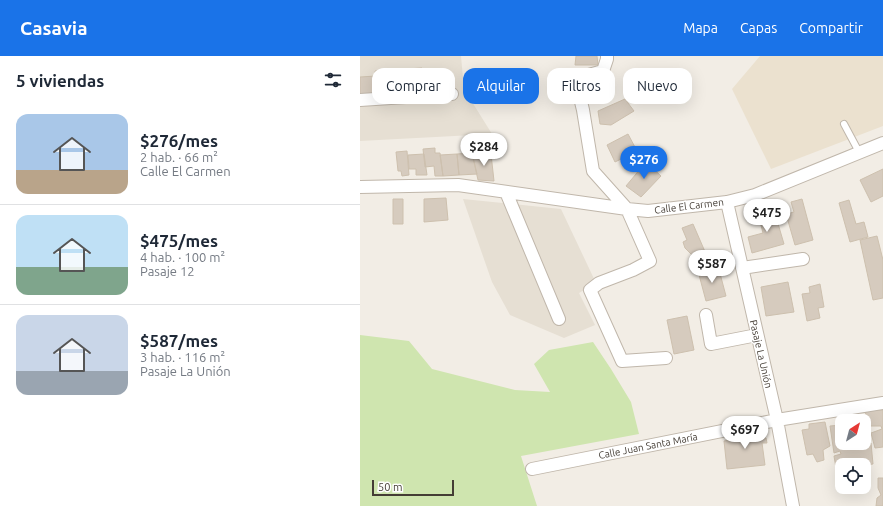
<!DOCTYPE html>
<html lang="es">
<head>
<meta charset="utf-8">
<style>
	body { margin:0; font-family:Ubuntu,sans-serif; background:#f6f6f7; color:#1f2937; height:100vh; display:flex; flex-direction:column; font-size:15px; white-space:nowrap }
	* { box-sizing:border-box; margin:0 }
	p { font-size:13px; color:#747a83 }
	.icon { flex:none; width:22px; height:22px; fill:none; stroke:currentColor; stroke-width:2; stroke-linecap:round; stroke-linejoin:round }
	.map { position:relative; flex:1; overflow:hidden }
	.panel { display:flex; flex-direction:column; background:#fff; width:360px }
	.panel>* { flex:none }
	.hud { position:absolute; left:12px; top:12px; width:380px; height:36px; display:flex; gap:8px }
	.needle { width:26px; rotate:36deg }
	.controls { position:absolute; left:475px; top:358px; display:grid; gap:8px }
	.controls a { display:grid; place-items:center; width:36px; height:36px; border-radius:8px; background:#fff; box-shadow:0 4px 16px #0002; font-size:20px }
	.scale { position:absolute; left:12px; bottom:10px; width:82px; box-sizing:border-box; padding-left:4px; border:2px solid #443d35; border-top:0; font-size:11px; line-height:14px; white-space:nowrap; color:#443d35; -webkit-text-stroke:3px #fff; paint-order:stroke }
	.price { position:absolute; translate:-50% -34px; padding:0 9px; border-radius:14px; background:#fff; color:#222; font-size:13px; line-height:26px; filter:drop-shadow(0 1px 2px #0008) }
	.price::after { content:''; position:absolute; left:50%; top:24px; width:12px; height:9px; margin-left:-6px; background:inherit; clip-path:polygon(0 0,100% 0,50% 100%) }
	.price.active { background:#1a73e8; color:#fff }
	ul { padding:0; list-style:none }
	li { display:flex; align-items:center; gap:12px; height:100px; padding:0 16px }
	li+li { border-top:1px solid #e0e1e3 }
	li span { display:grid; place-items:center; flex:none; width:112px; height:80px; border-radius:12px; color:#555 }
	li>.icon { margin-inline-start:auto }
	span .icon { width:48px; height:48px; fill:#fffc; stroke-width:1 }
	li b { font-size:17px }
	h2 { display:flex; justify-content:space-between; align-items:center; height:48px; padding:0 16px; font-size:17px }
	.chip { padding:0 14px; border-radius:12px; background:#fff; box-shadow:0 4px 16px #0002; font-size:14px; line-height:36px }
	.chip.active { background:#1a73e8; color:#fff }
	header { display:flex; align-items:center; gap:24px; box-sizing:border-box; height:56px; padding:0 20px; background:#1a73e8; color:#fff }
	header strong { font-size:19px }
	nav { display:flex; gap:22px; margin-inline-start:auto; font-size:14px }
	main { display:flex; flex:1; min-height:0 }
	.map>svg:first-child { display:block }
	.residential { fill:#e6dfd3 }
	.education { fill:#ebe1cf }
	.green { fill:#cfe5af }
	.building { fill:#d6cbbe; stroke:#cdc0ae }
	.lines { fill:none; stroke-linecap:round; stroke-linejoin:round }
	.lane-casing { stroke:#c0b7ab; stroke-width:8 }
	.street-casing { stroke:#c0b7ab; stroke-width:14 }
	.lane { stroke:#fff; stroke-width:6 }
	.street { stroke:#fff; stroke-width:12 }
	.labels { text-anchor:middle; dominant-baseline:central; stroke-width:3; stroke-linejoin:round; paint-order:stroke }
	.street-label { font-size:10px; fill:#443d35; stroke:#fff }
</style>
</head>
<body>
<header>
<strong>Casavia</strong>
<nav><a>Mapa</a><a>Capas</a><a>Compartir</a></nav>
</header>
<main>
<section class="panel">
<h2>5 viviendas<svg class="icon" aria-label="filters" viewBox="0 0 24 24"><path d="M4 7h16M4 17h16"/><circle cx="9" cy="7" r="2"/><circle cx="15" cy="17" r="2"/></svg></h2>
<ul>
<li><span style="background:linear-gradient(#a9c7e8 70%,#b9a48a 0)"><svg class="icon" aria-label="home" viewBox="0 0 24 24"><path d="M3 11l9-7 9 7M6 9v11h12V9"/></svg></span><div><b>$276/mes</b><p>2 hab. · 66 m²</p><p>Calle El Carmen</p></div></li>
<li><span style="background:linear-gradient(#bfe0f5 65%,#7fa58c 0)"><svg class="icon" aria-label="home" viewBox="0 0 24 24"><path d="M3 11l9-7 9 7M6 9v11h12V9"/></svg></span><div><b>$475/mes</b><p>4 hab. · 100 m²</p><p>Pasaje 12</p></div></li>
<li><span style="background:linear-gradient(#c9d6e8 70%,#9aa5b1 0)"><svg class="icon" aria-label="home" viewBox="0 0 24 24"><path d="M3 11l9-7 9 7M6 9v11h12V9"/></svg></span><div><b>$587/mes</b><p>3 hab. · 116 m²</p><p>Pasaje La Unión</p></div></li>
</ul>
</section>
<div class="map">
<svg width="523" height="450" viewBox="0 0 523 450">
	<rect width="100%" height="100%" fill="#f2ede5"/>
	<path class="residential" d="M0 0H101L104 33 132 78 0 85Z
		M103 143 201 153 236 227 219 237 235 269 204 282 150 259 132 226Z"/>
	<path class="education" d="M400 0H523V70L411 113 372 33Z"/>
	<path class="green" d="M0 279 49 285 72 313 155 334 190 336 174 308 189 294 233 286 251 313 271 346 279 378 161 400 177 450H0Z"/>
	<path class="building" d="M216 0H237L238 9H215Z
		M62 12 64 33 51 34V40L33 41 31 14Z
		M30 14 32 41 0 43V21L16 20 15 15Z
		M265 43 274 55 251 69 240 68 238 55Z
		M268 78 277 95 255 106 247 89Z
		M75 92V97H80L83 120H75L74 110 65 111 63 93Z
		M47 95 49 119 42 120 41 115H38L36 96Z
		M112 97 117 118 99 119 97 98Z
		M112 97 131 98 134 125 118 124Z
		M64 98 67 119H56V113H49L48 99Z
		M97 98 99 119 83 120 80 99Z
		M286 106 301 120 281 141 266 130Z
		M523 113V140L511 146 500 124Z
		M86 142 88 164 64 166V143Z
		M33 143H43V168H33Z
		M442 143 453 184 435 189 426 158 434 156 431 146Z
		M489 144 496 168 504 166 508 181 490 186 479 147Z
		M414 154 424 188 392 197 388 181 403 177 398 158Z
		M333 168 346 198 335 202 325 192 323 186 327 184 322 172Z
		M517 180 523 204V242L513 244 500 184Z
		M358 210 366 240 346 245 338 215Z
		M428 226 434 256 406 260 401 231Z
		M460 228 464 251 458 252 460 262 447 265 442 238 450 237 449 231Z
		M327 260 334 294 314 298 307 264Z
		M523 354V391L515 392 511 377 522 373 521 370H509L505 355Z
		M465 366 470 390 463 394 464 404 457 406 453 398 447 399 442 374 449 373V368Z
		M482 369V387H504V385L511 387 513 408 504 409H482V418H477L474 400 481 398 480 395 474 397 470 370Z
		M399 374 400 382H406L407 387H402L405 409 367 413 364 385 378 383V376Z
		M518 422H523V450H516L517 442 521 439 518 432Z"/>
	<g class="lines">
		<defs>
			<path id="lane" d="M484 68 499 96"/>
			<path id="street" d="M247 0V3L243 15 221 21 217 29 223 54 233 115 267 153 290 205 273 214 239 227 230 234 262 305 306 302
				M0 44 92 38
				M0 131 98 129 267 153 288 155 367 146 395 139 523 87
				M146 136 199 263
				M367 146 417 364 433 450
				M382 212 443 203
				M346 259 351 288 397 279
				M172 413 417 364 523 347"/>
		</defs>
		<use href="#lane" class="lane-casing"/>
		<use href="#street" class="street-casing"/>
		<use href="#lane" class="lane"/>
		<use href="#street" class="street"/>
	</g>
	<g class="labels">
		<g class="street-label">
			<text transform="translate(329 150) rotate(-7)">Calle El Carmen</text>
			<text transform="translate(401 298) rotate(77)">Pasaje La Unión</text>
			<text transform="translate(288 390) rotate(-11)">Calle Juan Santa María</text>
		</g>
	</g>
</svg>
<div class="controls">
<a><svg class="needle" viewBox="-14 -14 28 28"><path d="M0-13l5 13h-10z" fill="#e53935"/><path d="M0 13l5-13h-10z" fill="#747a83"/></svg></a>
<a><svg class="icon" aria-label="locate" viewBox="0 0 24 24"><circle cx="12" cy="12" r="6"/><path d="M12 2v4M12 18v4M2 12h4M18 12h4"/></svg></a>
</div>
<div class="scale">50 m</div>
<b class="price" style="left:124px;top:111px">$284</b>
<b class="price active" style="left:284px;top:124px">$276</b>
<b class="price" style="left:407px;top:177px">$475</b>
<b class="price" style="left:352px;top:228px">$587</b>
<b class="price" style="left:385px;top:394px">$697</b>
<div class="hud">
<a class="chip">Comprar</a>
<a class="chip active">Alquilar</a>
<a class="chip">Filtros</a>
<a class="chip">Nuevo</a>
</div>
</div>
</main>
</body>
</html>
